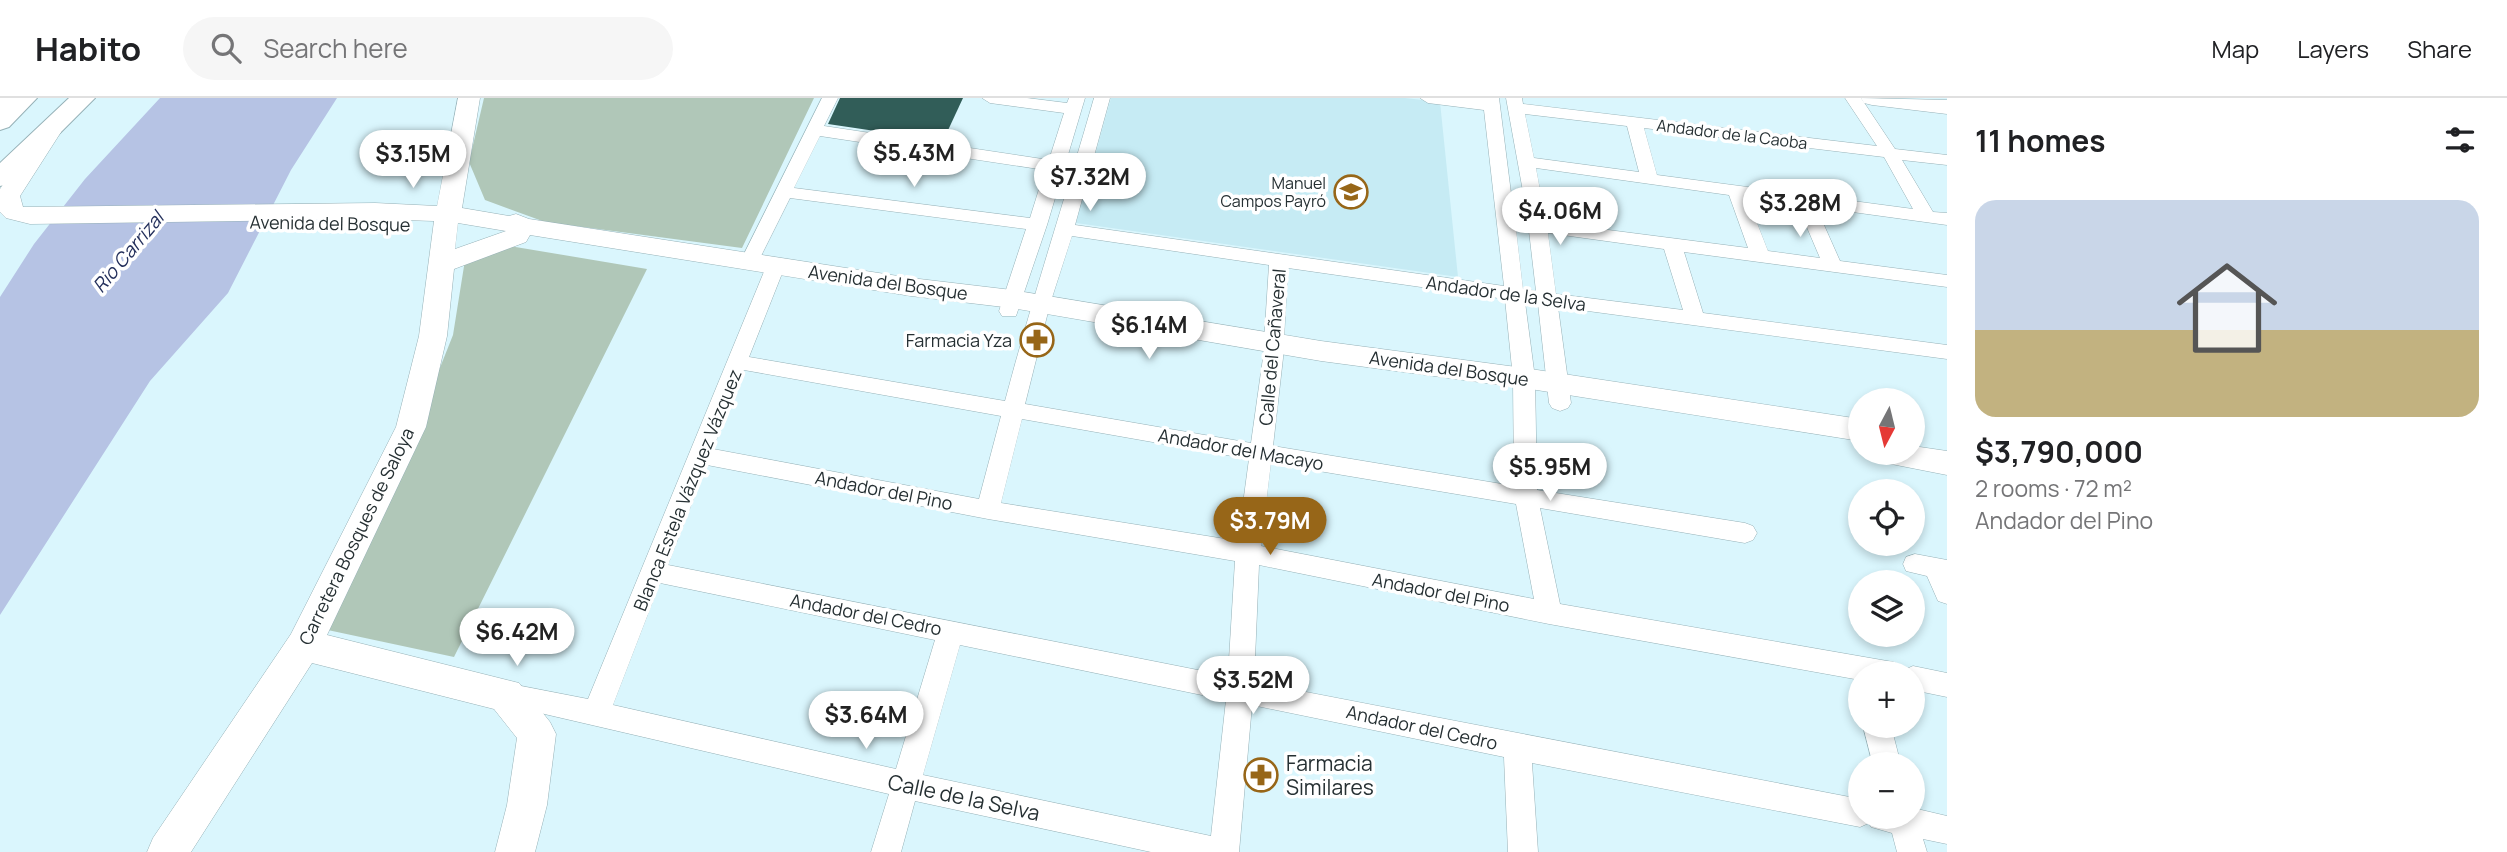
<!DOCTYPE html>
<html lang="en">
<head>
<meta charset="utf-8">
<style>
	body { margin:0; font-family:Manrope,sans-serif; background:#f6f6f6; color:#202124; height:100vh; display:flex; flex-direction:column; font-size:26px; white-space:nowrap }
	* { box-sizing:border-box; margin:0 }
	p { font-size:23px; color:#757577 }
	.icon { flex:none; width:38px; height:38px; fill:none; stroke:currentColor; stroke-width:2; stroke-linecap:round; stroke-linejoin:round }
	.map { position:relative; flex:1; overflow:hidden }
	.panel { display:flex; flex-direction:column; background:#fff; width:560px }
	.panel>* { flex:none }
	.needle { width:46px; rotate:187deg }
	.controls { position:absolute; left:1848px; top:290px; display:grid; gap:14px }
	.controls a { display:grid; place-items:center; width:77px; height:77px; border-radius:50%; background:#fff; box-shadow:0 4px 10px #0003; font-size:35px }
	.price { position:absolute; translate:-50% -60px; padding:0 16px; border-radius:24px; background:#fff; color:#222; font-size:23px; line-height:46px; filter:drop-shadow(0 2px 4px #0008) }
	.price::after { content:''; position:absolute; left:50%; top:42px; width:21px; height:16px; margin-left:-10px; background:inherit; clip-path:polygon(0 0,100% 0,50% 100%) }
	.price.on { background:#976618; color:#fff }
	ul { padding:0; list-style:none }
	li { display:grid; align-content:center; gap:14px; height:371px; padding:0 28px }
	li+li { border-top:2px solid #e0e0e0 }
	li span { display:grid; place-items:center; height:217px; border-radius:21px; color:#555 }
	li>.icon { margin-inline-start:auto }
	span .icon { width:126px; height:126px; fill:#fffc; stroke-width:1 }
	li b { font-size:30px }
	h2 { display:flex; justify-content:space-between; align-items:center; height:84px; padding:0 28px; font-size:30px }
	header { display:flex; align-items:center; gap:42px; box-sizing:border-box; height:98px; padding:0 35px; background:#fff; border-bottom:2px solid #e0e0e0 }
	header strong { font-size:33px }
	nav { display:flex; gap:38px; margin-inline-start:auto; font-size:24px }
	.search { width:490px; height:63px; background:#f6f6f6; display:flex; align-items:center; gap:18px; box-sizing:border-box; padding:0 24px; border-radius:38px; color:#757577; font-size:26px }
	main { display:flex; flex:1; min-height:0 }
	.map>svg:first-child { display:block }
	.built { fill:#c6ebf4 }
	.green { fill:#b0c7b8 }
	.water { fill:#b6c3e4 }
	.building { fill:#315d58 }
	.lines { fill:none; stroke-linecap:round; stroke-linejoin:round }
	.street-casing { stroke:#96b1b7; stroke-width:1 }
	.secondary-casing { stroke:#96b1b7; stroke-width:1 }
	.primary-casing { stroke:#96b1b7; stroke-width:2 }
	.street { fill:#fff; fill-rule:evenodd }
	.secondary { fill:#fff; fill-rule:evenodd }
	.primary { fill:#fff; fill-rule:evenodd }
	.labels { text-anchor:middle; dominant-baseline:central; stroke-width:7; stroke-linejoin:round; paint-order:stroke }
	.far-street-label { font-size:16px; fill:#263033; stroke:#fff }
	.far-poi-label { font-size:16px; fill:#263033; stroke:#fff; text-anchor:end }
	.street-label { font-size:18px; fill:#263033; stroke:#fff }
	.poi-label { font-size:18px; fill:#263033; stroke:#fff; text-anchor:end }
	.water-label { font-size:19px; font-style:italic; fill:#24305c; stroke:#fff }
	.near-poi-label { font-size:21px; fill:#263033; stroke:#fff; text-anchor:start }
	.near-street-label { font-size:21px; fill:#263033; stroke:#fff }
</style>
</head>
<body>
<header>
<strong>Habito</strong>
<div class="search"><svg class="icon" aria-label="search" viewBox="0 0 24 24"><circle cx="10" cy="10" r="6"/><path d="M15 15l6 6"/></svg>Search here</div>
<nav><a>Map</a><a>Layers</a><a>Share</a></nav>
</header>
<main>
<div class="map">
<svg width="1947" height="754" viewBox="0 0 1947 754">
	<rect width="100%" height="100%" fill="#daf6fd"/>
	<path class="built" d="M1111 0H1405L1440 4 1458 179 1076 125Z"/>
	<path class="green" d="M484 0H814L742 150 545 124 485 102 469 64Z
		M504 147 647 171 454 559 323 531 412 340 453 237 465 162Z"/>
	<path class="water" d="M160 0H337L291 72 228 195 150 283 0 517V199L34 146 85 81Z"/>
	<path class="building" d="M840 0H963L943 43 828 26Z"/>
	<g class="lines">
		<defs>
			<path id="street" d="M822 0H838L824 28 1049 62 1064 15 990 5 982 0H1027L1067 5 1069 0H1085L1047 127 1016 218H1002L999 213 1026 131 790 100 756 168H742L740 164ZM820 38 1045 72 1030 120 794 90Z
				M1094 0H1110L1075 127 1504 188 1484 12 1428 5 1420 0H1499L1514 119 1528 121 1506 0H1522L1523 6 1877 48 1845 0H1861L1895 51 1947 57V67L1902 62 1933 114 1947 115V127L1816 109 1840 163 1947 177V189L1684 154 1703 215 1947 247V261L1558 209 1571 305 1568 310 1560 313 1552 310 1549 305 1538 206 1525 204 1535 280 1537 392 1745 425 1753 428 1757 435 1753 442 1745 445 1540 410 1560 506 1893 564 1902 568 1904 572 1913 568 1947 575V599L1913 592V576H1860V582L1549 526 1259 467 1254 584 1860 701V719H1913V710L1947 718V746L1923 741 1927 754H1897L1892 735 1871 729 1869 725 1860 729 1532 665 1538 754H1508L1504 659 1252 607 1239 754H1151L915 703 901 754H871L889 696 497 605 493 597 497 589 506 585 588 601 768 164H782L785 168 749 259 1005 303C1032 201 1065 101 1094 0ZM1525 16 1627 28 1639 74 1534 60ZM1644 30 1884 59 1913 111 1657 77ZM1536 70 1729 97 1748 150 1546 124ZM1747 99 1797 106 1820 160 1768 153ZM1516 131 1529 133 1536 193 1523 191ZM1548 135 1664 151 1683 212 1556 196ZM1072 138 1269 167 1263 260 1251 345 1025 306 1050 206ZM1288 170 1505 201 1513 280 1514 388 1273 348 1283 260ZM744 272 1001 318 979 401 713 351ZM1022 321 1249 361 1238 443 1001 405ZM1271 365 1516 406 1534 501 1261 448ZM707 367 988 421 1235 463 1228 578 668 467ZM660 485 935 542 896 671 613 607ZM960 547 1226 602 1211 738 923 677Z
				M1915 456 1947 462V506L1938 503 1927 478 1906 473 1903 466 1906 459Z
				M1863 628H1891L1901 667H1873Z"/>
			<path id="secondary" d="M0 0H15L8 9 0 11Z
				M458 0H480L462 110 509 118 516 116 529 121 911 180 1012 192 1321 243 1524 270 1860 321V343L1524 290 1321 263 1012 210 911 198 530 137 526 144 454 171 447 238 426 329 327 537 519 585 550 624 556 636 547 707 535 754H495L507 707 517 640 494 611 312 565 191 754H147L153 740 291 536 396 329 419 238 434 123 375 121 30 126 6 120 0 114V91L41 29H57L61 34 20 98 23 109 375 105 437 108ZM458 125 506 133 455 151Z
				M1861 0 1947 2V16L1872 7 1864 5Z
				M1913 348 1947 353V377L1876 363 1872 355H1913Z"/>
			<path id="primary" d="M11 0H37L9 29 0 32V10Z
				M69 0H95L9 86 0 88V65Z"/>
		</defs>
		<use href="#street" class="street-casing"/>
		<use href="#secondary" class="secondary-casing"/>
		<use href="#primary" class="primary-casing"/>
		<use href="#street" class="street"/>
		<use href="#secondary" class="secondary"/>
		<use href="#primary" class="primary"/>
	</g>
	<defs>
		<symbol id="school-ring" viewBox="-11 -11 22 22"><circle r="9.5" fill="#fff" stroke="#976618" stroke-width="1.5"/><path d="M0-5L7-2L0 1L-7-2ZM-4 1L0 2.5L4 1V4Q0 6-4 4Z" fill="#976618"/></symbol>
		<symbol id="pharmacy-ring" viewBox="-11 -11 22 22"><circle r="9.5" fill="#fff" stroke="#976618" stroke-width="1.5"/><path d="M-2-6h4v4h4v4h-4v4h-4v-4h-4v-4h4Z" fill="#976618"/></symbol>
	</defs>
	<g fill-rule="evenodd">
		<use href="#school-ring" x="1332" y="75" width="38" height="38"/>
		<use href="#pharmacy-ring" x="1018" y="223" width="38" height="38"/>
		<use href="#pharmacy-ring" x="1242" y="658" width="38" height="38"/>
	</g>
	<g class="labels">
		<g class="far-street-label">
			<text transform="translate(1732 36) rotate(7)">Andador de la Caoba</text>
		</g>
		<g class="far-poi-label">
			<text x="1326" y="85">Manuel<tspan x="1326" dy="18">Campos Payró</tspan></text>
		</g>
		<g class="street-label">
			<text transform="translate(330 125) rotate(1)">Avenida del Bosque</text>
			<text transform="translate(888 184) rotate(8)">Avenida del Bosque</text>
			<text transform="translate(1506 195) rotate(8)">Andador de la Selva</text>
			<text transform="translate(1272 249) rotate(-85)">Calle del Cañaveral</text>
			<text transform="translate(1449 270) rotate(8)">Avenida del Bosque</text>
			<text transform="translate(1241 351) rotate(10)">Andador del Macayo</text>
			<text transform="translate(687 392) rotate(-68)">Blanca Estela Vázquez Vázquez</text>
			<text transform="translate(884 392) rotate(11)">Andador del Pino</text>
			<text transform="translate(356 438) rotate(-64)">Carretera Bosques de Saloya</text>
			<text transform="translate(1441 494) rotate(11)">Andador del Pino</text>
			<text transform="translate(866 516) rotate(11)">Andador del Cedro</text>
			<text transform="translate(1422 629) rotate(12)">Andador del Cedro</text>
		</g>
		<g class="poi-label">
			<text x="1012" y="242">Farmacia Yza</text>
		</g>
		<g class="water-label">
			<text transform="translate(128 154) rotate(-50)">Rio Carrizal</text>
		</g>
		<g class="near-poi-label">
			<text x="1286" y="665">Farmacia<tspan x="1286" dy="24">Similares</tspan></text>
		</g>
		<g class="near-street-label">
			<text transform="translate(964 699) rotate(12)">Calle de la Selva</text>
		</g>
	</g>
</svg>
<div class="controls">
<a><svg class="needle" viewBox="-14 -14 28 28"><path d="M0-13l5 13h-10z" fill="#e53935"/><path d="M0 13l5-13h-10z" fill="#757577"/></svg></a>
<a><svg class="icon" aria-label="locate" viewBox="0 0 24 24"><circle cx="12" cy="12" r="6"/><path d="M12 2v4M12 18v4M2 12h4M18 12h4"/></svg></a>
<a><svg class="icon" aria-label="layers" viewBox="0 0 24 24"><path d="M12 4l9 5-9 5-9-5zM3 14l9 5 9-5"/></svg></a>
<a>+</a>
<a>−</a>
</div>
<b class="price" style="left:914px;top:91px">$5.43M</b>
<b class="price" style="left:413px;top:92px">$3.15M</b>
<b class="price" style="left:1090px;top:115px">$7.32M</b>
<b class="price" style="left:1800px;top:141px">$3.28M</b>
<b class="price" style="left:1560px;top:149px">$4.06M</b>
<b class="price" style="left:1149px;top:263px">$6.14M</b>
<b class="price" style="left:1550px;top:405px">$5.95M</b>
<b class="price on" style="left:1270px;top:459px">$3.79M</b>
<b class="price" style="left:517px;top:570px">$6.42M</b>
<b class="price" style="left:1253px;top:618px">$3.52M</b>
<b class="price" style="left:866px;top:653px">$3.64M</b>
</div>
<section class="panel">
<h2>11 homes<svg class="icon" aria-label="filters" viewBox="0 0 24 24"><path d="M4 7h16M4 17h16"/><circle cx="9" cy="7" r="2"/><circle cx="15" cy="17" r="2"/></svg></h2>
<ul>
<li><span style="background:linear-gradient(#c9d6e8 60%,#c2b280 0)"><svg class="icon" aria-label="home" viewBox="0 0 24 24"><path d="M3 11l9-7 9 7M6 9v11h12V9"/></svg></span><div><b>$3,790,000</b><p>2 rooms · 72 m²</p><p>Andador del Pino</p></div></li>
</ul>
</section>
</main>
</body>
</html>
